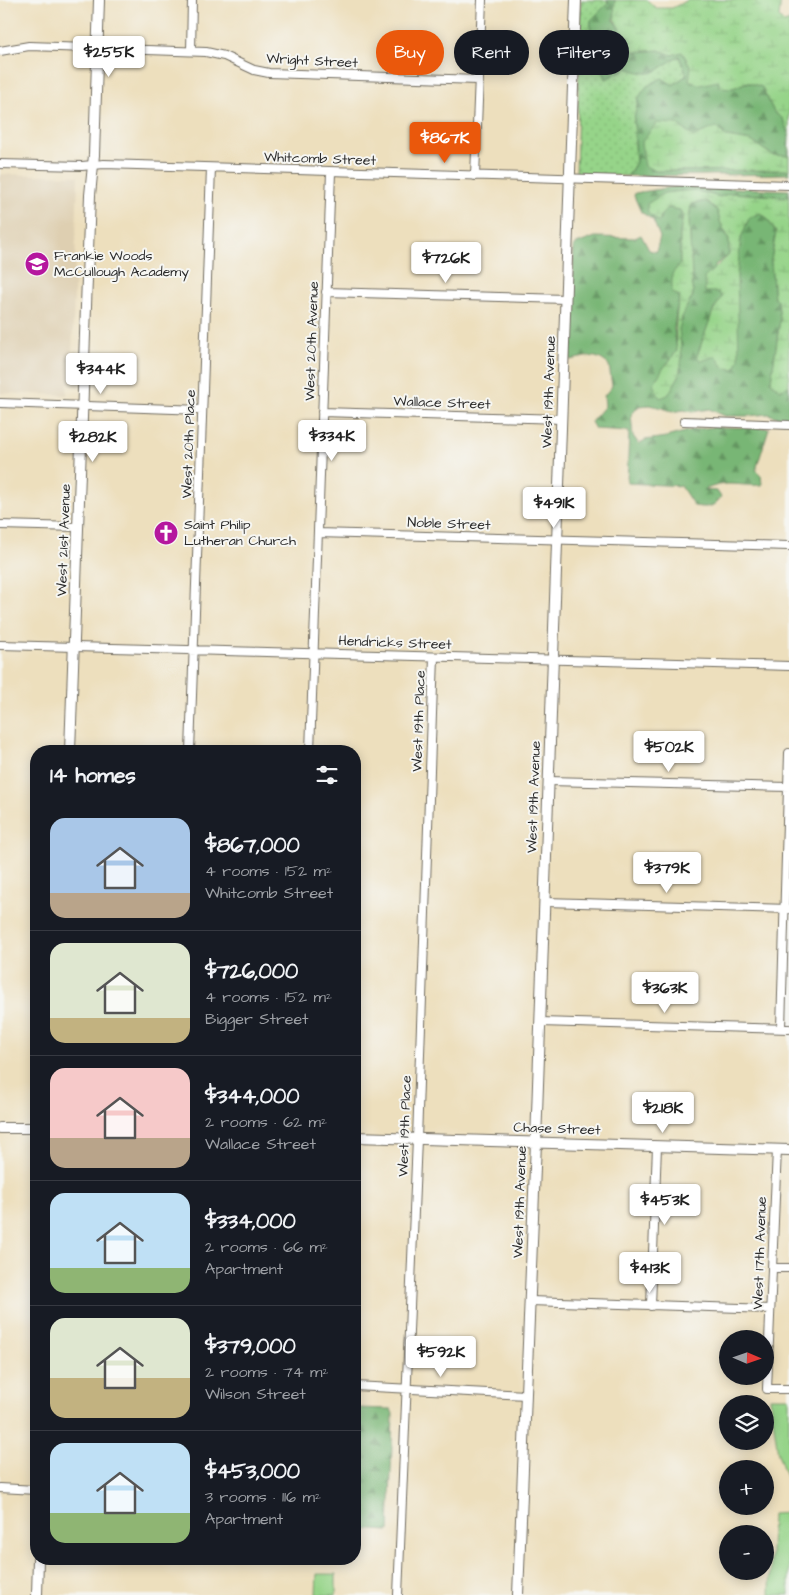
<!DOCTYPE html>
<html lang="en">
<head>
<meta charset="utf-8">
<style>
	body { margin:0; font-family:"Architects Daughter",sans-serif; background:#20242c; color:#f1f3f6; height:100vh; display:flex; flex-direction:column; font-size:19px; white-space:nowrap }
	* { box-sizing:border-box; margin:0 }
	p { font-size:16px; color:#9ea1a6 }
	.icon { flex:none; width:28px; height:28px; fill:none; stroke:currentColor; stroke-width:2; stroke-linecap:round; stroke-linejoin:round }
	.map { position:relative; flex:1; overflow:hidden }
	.side { position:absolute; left:30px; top:745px; width:331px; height:820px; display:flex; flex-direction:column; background:#171b24; border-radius:20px; box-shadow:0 2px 12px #0003 }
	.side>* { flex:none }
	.top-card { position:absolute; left:376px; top:30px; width:338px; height:45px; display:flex; gap:10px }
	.needle { width:32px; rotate:92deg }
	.fabs { position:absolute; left:719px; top:1330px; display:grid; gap:10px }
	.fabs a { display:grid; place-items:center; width:55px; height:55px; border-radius:50%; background:#171b24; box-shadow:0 2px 12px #0003; font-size:25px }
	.price { position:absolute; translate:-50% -42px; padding:0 11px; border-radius:5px; background:#fff; color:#222; font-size:16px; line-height:32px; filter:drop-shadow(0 1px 2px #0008) }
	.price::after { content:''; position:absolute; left:50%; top:30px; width:15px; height:11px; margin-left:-8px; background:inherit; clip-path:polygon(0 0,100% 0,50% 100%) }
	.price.active { background:#ea580c; color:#fff }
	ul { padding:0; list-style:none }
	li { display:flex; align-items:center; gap:15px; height:125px; padding:0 20px }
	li+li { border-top:1px solid #363941 }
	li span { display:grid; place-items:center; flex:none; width:140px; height:100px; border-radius:15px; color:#555 }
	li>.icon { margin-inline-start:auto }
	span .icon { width:60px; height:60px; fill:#fffc; stroke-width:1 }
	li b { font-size:21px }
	h2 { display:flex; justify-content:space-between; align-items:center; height:60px; padding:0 20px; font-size:21px }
	.tag { padding:0 18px; border-radius:22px; background:#171b24; box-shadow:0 2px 12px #0003; font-size:18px; line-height:45px }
	.tag.active { background:#ea580c; color:#fff }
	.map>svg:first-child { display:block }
	.built { fill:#decfb1 }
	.grass { fill:url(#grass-dots); stroke:#60805a }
	.forest { fill:url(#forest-firs); stroke:#527050 }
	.wetland { fill:url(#wetland-marsh); stroke:#60805a }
	.green { fill:#96d489; stroke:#60805a }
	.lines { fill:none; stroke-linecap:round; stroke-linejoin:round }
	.minor-casing { stroke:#6f6a5e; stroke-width:10 }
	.tertiary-casing { stroke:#6f6a5e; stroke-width:12 }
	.minor { stroke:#fff; stroke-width:8 }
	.tertiary { stroke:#fff; stroke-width:10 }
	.labels { text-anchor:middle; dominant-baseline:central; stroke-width:4; stroke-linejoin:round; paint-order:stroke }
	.street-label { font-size:14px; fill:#2b2b2b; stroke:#f6f6f2 }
	.poi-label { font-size:14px; fill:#2b2b2b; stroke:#f6f6f2; text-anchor:start }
</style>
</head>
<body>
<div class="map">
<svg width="789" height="1595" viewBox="0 0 789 1595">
	<defs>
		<pattern id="grass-dots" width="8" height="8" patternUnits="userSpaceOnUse" patternTransform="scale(1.25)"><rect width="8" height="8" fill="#96d489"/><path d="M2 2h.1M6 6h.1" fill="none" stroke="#81b676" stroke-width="1.8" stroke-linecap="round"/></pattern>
		<pattern id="forest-firs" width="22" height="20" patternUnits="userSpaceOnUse" patternTransform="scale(1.25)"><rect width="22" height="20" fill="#78b675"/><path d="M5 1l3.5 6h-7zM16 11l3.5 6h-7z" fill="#639460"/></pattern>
		<pattern id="wetland-marsh" width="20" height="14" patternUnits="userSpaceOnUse" patternTransform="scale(1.25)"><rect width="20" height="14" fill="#96d489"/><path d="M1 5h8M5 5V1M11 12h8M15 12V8" fill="none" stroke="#81b676"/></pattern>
	</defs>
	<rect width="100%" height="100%" fill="#f6f6f2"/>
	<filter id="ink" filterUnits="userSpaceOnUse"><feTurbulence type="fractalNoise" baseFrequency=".02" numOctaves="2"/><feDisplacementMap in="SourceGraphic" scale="10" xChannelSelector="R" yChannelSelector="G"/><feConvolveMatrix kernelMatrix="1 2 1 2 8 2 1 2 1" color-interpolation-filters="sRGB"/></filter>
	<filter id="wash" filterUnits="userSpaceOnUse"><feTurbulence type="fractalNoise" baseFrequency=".0096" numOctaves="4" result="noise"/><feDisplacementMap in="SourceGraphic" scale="20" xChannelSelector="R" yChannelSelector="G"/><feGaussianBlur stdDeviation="1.12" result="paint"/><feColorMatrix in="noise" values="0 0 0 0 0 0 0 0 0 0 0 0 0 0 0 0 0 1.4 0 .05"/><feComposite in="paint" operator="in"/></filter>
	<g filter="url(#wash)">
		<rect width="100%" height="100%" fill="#eddfbd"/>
		<path class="built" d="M0 174 78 176 72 353 68 364 67 395 0 393Z"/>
		<path class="grass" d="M581 0H607L617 33 624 38 622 52 602 67 606 78 627 68 648 73 655 71 671 59 680 56 687 75 673 85 634 119 636 162 628 176 576 174Z"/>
		<path class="forest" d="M607 0H615L614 21 622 32 629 37 635 52 659 50 672 55 682 52 691 67 733 88 747 82 762 87 774 112 783 119 789 136 788 156 772 155 751 141 726 137 693 136 677 124 656 171 789 170V174L628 176 636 162 634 119 639 97 647 86 662 78 673 85 687 75 679 56C669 60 658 74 647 73 640 73 633 70 627 68L606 79 602 67 622 52 624 38 617 33 603 50H590L591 20 609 2Z
			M680 186 789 190V197L731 193 720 197 693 190 664 193 659 222 661 215 668 208 680 210 683 217 680 232V295L676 312 674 329 677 351 662 370 668 395 679 376 682 357 679 329 684 311 693 296 689 220 691 204 706 201 717 210 721 224 729 240V255L715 265 718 292 722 297 713 311 697 356 738 342 737 274 741 238 749 218 760 213 766 217 776 232 771 261 774 298 778 300 780 320 771 382 780 390 789 386V418H780L768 414 748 416H725L709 409 692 412 684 410 672 412 663 408 649 405 639 406 631 415 633 436 639 444 645 440 666 437 692 430 713 427 769 428 756 470 761 475 762 485C737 487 729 479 704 490L717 491 721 497C713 508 708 508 694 506L681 486 627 483 629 431 595 429 591 422 605 406 604 396 612 386 609 365C594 352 588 357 570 360L574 245 595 237 635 238 641 235 649 250 656 252 660 237 653 220 641 212 634 196 635 193Z
			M355 1408 391 1409 393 1414 389 1531 355 1529Z"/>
		<path class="wetland" d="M615 0H647L656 8H672L688 0H781L779 17 785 23 789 21V136L783 119 774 112 762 87 747 82 733 88 720 87 718 81 700 85 689 80 691 67 682 52 672 55 659 50 635 52 627 42 629 37C613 25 614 18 615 0Z
			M657 123 677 124 693 136 717 127 726 137 751 141 772 155 788 156 789 147V170L656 171 645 166 641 143Z
			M693 190 720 197 731 193 789 197V386L780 390 771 382 780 320 778 300 774 298 771 261 776 232 766 217 760 213 749 218 741 238 737 274 739 359 735 369 724 368 716 356 701 361 697 356 713 311 722 297 718 292H705L704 278 729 255V239L721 224 717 210 706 201 691 204 689 220 693 296 684 311 679 329 682 357 679 376 668 395 660 398 653 385 662 370 677 351C675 331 675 315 680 296L672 293V274L680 264V232L683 217 680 210 668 208 661 215 659 222 648 213 647 204 664 193Z"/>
		<path class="green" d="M770 1397H789V1595H770L772 1514 788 1513 789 1485 778 1454Z
			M317 1574H336V1595H316Z"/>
	</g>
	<g filter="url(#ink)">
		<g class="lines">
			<defs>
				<path id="minor" d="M0 51 29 46 206 52 224 56 254 70 269 73 478 80
					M191 51 192 0
					M0 164 82 166 104 164 789 185
					M475 176 482 0
					M326 292 566 299
					M0 403 202 410
					M322 412 562 419
					M684 421 789 425
					M0 525 78 527
					M318 533 789 546
					M0 645 789 666
					M190 751 211 168
					M310 751 331 172
					M549 781 789 787
					M545 902 789 909
					M540 1022 789 1029
					M781 1028 789 753
					M777 1149 767 1389H789
					M773 1268H789
					M530 1301 770 1309
					M651 1306 657 1146
					M355 1386 526 1395
					M0 1488 36 1490
					M398 1595 417 1139 434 657"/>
				<path id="tertiary" d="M70 751 90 195 94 155 99 0
					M0 1128H36
					M355 1137 789 1150
					M37 1595 38 1559
					M518 1595 536 1142 576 0"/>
			</defs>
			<use href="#minor" class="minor-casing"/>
			<use href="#tertiary" class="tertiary-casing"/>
			<use href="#minor" class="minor"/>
			<use href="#tertiary" class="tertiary"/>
		</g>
	</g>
	<defs>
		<symbol id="school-disc" viewBox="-11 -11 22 22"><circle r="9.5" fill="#b5179e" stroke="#f6f6f2"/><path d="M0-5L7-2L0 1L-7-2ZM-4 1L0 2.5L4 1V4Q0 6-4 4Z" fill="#fff"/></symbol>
		<symbol id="church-disc" viewBox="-11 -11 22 22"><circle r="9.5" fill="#b5179e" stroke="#f6f6f2"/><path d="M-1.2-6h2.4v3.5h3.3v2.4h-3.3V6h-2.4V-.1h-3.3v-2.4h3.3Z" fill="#fff"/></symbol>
	</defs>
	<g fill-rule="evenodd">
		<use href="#school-disc" x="23" y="250" width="28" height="28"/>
		<use href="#church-disc" x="152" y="519" width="28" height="28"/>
	</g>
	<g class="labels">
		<g class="street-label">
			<text transform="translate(312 61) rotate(3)">Wright Street</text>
			<text transform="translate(320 159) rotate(2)">Whitcomb Street</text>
			<text transform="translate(312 341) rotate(-88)">West 20th Avenue</text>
			<text transform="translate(549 392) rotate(-88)">West 19th Avenue</text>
			<text transform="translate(442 403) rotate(2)">Wallace Street</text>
			<text transform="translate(189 444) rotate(-88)">West 20th Place</text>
			<text transform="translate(449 524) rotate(2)">Noble Street</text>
			<text transform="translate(64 540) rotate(-88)">West 21st Avenue</text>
			<text transform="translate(395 643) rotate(2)">Hendricks Street</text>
			<text transform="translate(419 721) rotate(-88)">West 19th Place</text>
			<text transform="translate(534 797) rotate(-88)">West 19th Avenue</text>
			<text transform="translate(405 1126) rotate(-88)">West 19th Place</text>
			<text transform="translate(557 1129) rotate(2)">Chase Street</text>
			<text transform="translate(520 1202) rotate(-88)">West 19th Avenue</text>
			<text transform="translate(760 1253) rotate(-88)">West 17th Avenue</text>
		</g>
		<g class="poi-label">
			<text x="54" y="256">Frankie Woods<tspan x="54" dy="16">McCullough Academy</tspan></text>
			<text x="184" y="525">Saint Philip<tspan x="184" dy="16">Lutheran Church</tspan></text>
		</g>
	</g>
</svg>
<div class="fabs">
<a><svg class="needle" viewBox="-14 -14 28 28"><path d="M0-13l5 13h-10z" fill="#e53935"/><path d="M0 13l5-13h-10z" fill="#9ea1a6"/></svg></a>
<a><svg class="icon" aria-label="layers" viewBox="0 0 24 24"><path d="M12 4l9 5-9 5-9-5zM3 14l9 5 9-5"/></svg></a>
<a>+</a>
<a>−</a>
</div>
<b class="price" style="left:109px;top:78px">$255K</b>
<b class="price active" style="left:445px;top:164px">$867K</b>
<b class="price" style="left:446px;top:284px">$726K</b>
<b class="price" style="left:101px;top:395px">$344K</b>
<b class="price" style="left:332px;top:462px">$334K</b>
<b class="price" style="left:93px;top:463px">$282K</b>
<b class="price" style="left:554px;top:529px">$491K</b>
<b class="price" style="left:669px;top:773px">$502K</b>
<b class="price" style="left:667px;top:894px">$379K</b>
<b class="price" style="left:665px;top:1014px">$363K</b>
<b class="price" style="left:663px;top:1134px">$218K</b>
<b class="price" style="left:665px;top:1226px">$453K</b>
<b class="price" style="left:650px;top:1294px">$413K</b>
<b class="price" style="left:441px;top:1378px">$592K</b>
<div class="top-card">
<a class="tag active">Buy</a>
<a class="tag">Rent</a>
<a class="tag">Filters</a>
</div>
<section class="side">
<h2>14 homes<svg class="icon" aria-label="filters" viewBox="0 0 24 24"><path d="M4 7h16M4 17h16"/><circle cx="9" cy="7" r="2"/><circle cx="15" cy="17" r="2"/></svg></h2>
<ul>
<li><span style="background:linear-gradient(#a9c7e8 75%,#b9a48a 0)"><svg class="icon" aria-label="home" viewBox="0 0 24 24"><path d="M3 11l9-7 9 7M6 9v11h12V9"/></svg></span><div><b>$867,000</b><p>4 rooms · 152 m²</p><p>Whitcomb Street</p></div></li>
<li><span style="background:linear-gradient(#dfe7d0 75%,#c2b280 0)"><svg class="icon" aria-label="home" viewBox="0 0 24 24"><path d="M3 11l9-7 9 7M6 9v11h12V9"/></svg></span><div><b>$726,000</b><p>4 rooms · 152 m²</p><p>Bigger Street</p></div></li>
<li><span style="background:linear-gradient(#f6c9c9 70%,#b9a48a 0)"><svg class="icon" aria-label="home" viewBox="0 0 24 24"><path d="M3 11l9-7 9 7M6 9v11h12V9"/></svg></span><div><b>$344,000</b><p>2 rooms · 62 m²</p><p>Wallace Street</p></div></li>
<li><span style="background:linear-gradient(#bfe0f5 75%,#8fb573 0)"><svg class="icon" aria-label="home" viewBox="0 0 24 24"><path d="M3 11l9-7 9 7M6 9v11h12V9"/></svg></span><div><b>$334,000</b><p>2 rooms · 66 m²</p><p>Apartment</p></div></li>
<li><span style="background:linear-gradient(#dfe7d0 60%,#c2b280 0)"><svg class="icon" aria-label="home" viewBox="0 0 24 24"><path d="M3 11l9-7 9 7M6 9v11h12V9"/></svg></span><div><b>$379,000</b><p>2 rooms · 74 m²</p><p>Wilson Street</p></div></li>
<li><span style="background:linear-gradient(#bfe0f5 70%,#8fb573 0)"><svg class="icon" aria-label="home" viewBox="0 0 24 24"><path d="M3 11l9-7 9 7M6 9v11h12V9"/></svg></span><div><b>$453,000</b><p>3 rooms · 116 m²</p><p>Apartment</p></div></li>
</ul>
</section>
</div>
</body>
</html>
